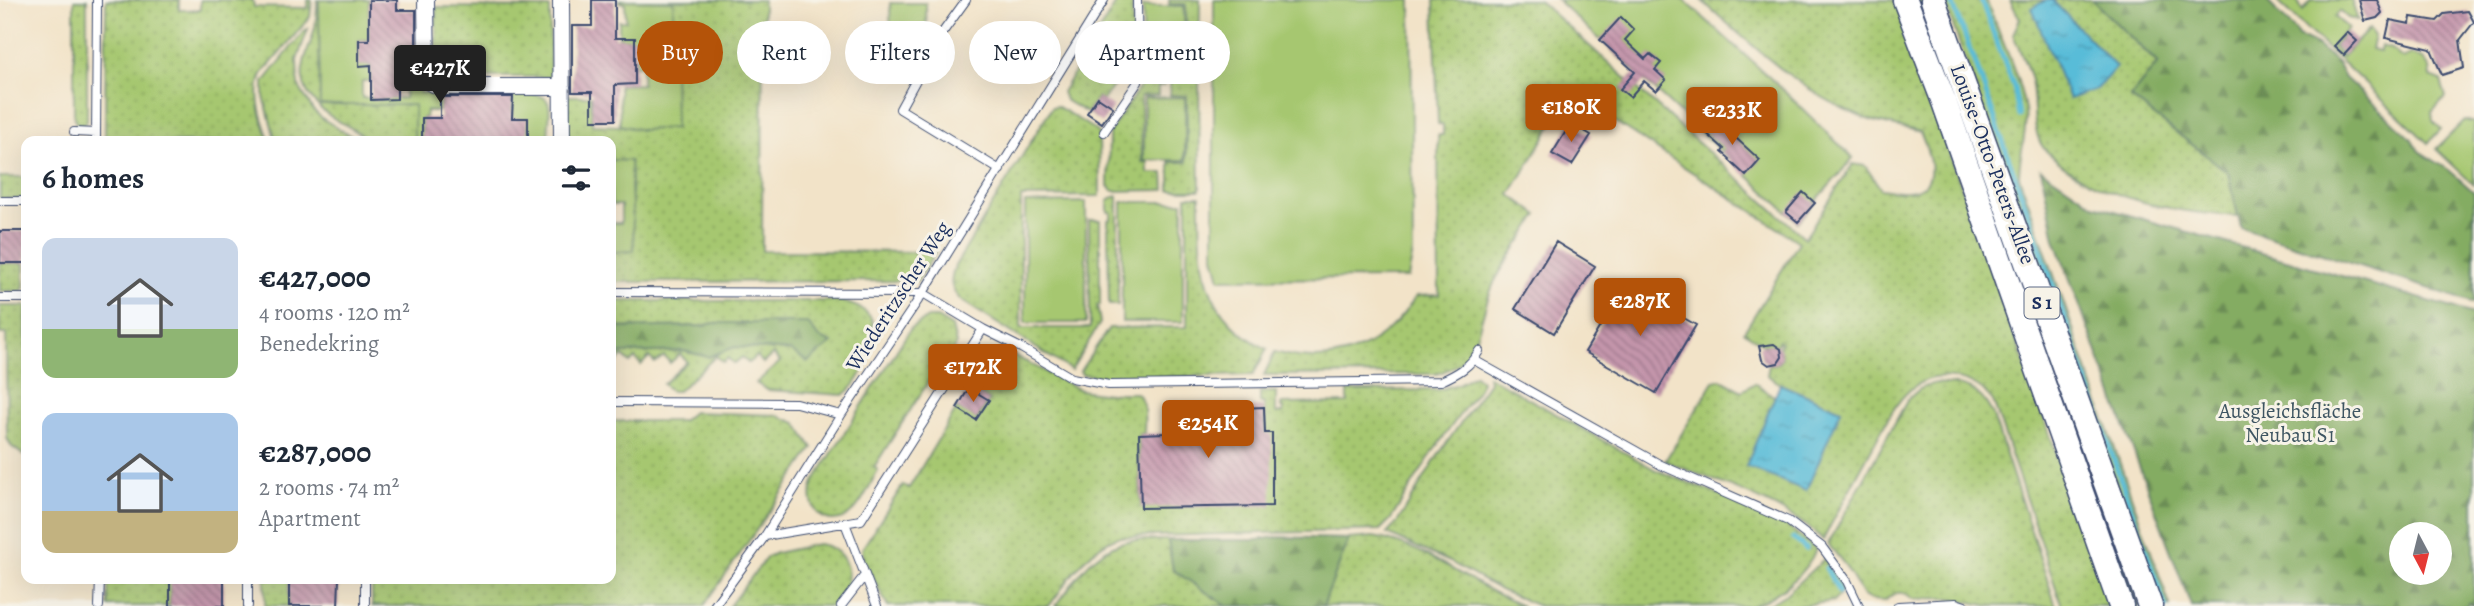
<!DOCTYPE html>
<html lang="en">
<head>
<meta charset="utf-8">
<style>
	body { margin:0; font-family:Alegreya,serif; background:#f6f6f7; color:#1f2937; height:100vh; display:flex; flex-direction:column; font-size:26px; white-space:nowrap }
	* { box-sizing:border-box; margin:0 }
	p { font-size:23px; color:#747a83 }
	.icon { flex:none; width:38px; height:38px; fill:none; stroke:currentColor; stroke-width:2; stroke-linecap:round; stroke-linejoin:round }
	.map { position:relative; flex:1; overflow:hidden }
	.details { position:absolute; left:21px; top:136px; width:595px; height:448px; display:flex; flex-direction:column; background:#fff; border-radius:14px; box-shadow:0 7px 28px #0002 }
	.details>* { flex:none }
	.top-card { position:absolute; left:637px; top:21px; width:665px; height:63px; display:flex; gap:14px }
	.needle { width:46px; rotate:173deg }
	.tools { position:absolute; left:2389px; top:522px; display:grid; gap:14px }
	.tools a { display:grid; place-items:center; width:63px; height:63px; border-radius:50%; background:#fff; box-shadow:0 7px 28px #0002; font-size:35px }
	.price { position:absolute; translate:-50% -60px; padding:0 16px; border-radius:7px; background:#b45309; color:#fff; font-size:23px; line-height:46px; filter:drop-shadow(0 2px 4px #0008) }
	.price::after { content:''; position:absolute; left:50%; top:42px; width:21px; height:16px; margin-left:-10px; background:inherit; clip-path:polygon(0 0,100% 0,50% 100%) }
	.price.current { background:#222; color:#fff }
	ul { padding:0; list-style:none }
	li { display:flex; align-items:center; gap:21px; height:175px; padding:0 21px }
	li span { display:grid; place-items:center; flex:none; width:196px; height:140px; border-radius:14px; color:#555 }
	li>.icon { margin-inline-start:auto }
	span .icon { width:84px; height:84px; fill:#fffc; stroke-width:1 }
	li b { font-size:30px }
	h2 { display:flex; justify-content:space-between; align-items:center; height:84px; padding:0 21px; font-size:30px }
	.tag { padding:0 24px; border-radius:32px; background:#fff; box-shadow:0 7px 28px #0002; font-size:24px; line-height:63px }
	.tag.current { background:#b45309; color:#fff }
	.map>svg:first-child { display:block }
	.grass { fill:url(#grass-dots); stroke:#607b66; stroke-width:2 }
	.forest { fill:url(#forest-firs); stroke:#506e60; stroke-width:2; fill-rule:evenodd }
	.garden { fill:#a6c76f; stroke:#607b66; stroke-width:2 }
	.water { fill:url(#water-ripples); stroke:#3a769b; stroke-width:2 }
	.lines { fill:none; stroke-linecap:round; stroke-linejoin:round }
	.stream { stroke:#59bcd8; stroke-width:5 }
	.building { fill:url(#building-back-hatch) }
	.lane-casing { stroke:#3b4a6e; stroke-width:10 }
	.street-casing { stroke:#3b4a6e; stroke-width:18 }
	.primary-casing { stroke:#3b4a6e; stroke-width:27 }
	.lane { stroke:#fff; stroke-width:8 }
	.street { stroke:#fff; stroke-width:16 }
	.primary { stroke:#fff; stroke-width:24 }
	.labels { text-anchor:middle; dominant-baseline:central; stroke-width:6; stroke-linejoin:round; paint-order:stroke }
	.shield { fill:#f7f3e8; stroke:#5d6a87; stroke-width:2 }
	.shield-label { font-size:19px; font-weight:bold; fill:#1b2f5e }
	.street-label { font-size:21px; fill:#1b2f5e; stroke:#f7f3e8 }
	.park-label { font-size:21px; fill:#3e5562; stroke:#f7f3e8 }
</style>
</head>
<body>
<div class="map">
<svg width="2474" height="606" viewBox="0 0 2474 606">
	<defs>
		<pattern id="grass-dots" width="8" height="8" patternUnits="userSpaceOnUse" patternTransform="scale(1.75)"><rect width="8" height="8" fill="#a6c76f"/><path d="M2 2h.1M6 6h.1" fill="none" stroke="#8eab63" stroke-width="1.8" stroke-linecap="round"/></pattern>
		<pattern id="forest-firs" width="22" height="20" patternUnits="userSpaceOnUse" patternTransform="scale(1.75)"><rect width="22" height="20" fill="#84ac62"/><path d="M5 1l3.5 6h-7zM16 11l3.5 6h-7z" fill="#6b8c54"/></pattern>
		<pattern id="water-ripples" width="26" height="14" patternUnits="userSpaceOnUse" patternTransform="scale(1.75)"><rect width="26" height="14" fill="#59bcd8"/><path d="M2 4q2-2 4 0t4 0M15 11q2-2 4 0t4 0" fill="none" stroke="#4999b2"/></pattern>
		<pattern id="building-back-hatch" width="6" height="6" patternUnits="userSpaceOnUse" patternTransform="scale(1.75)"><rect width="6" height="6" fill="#c495ab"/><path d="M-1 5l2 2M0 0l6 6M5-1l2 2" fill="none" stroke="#9e7a8e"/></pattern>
	</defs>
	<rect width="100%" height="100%" fill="#f7f3e8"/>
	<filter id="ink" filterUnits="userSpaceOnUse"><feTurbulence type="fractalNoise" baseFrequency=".0143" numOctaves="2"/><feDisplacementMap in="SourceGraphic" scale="14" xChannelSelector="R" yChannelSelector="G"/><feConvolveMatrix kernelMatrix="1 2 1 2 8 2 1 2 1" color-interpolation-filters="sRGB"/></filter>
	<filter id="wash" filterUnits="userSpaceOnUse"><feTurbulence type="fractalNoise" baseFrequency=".00686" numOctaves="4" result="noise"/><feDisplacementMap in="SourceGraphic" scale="28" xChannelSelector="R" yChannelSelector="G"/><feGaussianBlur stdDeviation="1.57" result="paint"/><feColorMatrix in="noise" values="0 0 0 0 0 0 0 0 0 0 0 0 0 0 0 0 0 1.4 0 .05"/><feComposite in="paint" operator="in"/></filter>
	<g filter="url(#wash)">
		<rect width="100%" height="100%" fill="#f2e3c8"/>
		<path class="grass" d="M74 0H87V121L82 126 76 123 74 119Z
			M106 0H179V10H200V0H253L254 7 308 8V0H312L310 17 262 74C253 96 262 120 270 142H105Z
			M317 0H319L320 105 414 104V142H369C355 126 335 123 320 108 289 78 307 60 315 27 317 18 317 9 317 0Z
			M619 0H763L762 251 936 252 917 281 611 282V252L633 251 630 162 611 160V142H567L568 96H591L592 125 622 126 642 130 673 1Z
			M1118 0H1132L1134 75 1121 76 1103 100 1098 97 1087 113 1065 100 1062 92Z
			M1169 0H1200L1199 70H1187L1186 4H1169Z
			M1434 0H1538L1805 238 1853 164 1865 166 1881 189C1890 190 1905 193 1915 190 1942 182 1927 149 1920 132 1900 126 1876 124 1857 115 1797 89 1751 44 1702 1L1895 0 2111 606H2062L1993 401C1974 377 1935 368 1911 389 1893 404 1883 429 1872 448 1855 479 1839 509 1823 540 1791 506 1709 479 1665 461L1714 381 1720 379 1742 391 1755 383 1775 397 1746 466 1841 410 1780 384 1767 375 1769 365 1778 363 1782 357 1779 347 1781 343 1779 341 1776 345H1765L1744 332 1799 242 1571 93 1510 195 1538 215C1524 237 1508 257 1496 279 1476 316 1485 362 1435 374L1264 375 1275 352C1335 369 1383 349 1416 296L1439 295 1438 135H1443V125L1438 124Z
			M1915 0H1922L2139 606H2131Z
			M1944 0H1986C1999 35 2019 73 2025 110 2028 132 2019 154 2019 176L2170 606H2159Z
			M2010 0H2046L2032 9 2116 67 2052 0H2092L2158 64 2130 97 2228 172 2238 216C2179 213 2113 202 2064 166 2057 160 2045 152 2041 144 2032 127 2035 103 2032 85 2029 68 2019 50 2013 34L2020 19Z
			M436 7 550 8V77H440L436 72Z
			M308 29 297 60 298 85 313 110 323 119 361 142H276L264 97V82L304 31Z
			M1199 75 1200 190H1170V162H1187V96L1170 95V76Z
			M1141 76H1147L1148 81H1164V86H1158V95L1141 96 1142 162H1148V173H1164L1165 190 1113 191 1108 186 1109 133 1139 88Z
			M1057 106 1098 132 1099 136 1100 196 1021 197V328H1090L1089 220H1100V305H1097L1100 323 1071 370 962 301C950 290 949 281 955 266L1052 107Z
			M0 177H26V199L0 198Z
			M1118 196V305H1109L1108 220 1111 219V212H1108V202L1111 198Z
			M1187 196H1200C1200 262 1200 316 1267 349L1253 375 1109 378 1082 374 1080 371 1109 328 1187 327Z
			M0 263H24V288L21 291H0Z
			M611 301H839C851 304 866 308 872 320 880 339 860 388 843 395L767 390 756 383 780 362 773 354 763 363 757 356 748 363 742 357 734 364 728 358 723 362 716 356 678 391H671L663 384 687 362 680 354 670 363 664 356 655 363 649 357 641 365 635 358 630 363 623 356 611 368V357L623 353 684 351 708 357 735 347 790 351 832 343 713 323 703 326 611 328Z
			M0 306H26V457L11 446 7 438 6 334H0Z
			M928 318H937L952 327 956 344 952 353 948 351 874 467 878 470C870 484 861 508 847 516 822 530 803 504 815 480L911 328Z
			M1013 355 1080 390 1101 393H1137C1147 403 1144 420 1144 434H1139L1141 507 1265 433 1264 403H1260V392H1276V413H1283L1284 408H1281V404L1348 403V391L1438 390 1458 384 1475 375 1481 381 1479 388 1432 453 1391 519 1380 530 1117 537C1084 551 1070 579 1049 606H888L863 559 862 549 903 485 909 488 957 408 977 419 989 400 969 388C983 367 987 357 1013 355Z
			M1488 376 1656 470 1745 505 1786 525 1816 549C1806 575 1776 597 1751 606H1539L1502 591 1450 562 1387 534 1397 523 1437 457 1489 382Z
			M1936 383C1965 385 1978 386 1992 413L2056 606H1991L1949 598 1913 599C1902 590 1895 591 1885 601L1871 600 1863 596 1845 565 1828 544 1908 399 1921 388Z
			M693 412 777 415 796 423 813 448 704 606H372V579H611V421H682Z
			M1373 537C1428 545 1472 587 1523 606H1323L1349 539Z
			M1132 540H1168L1173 570 1227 606H1056C1077 578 1094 546 1132 540Z
			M818 544C852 548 855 584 836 606H729L767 557 776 553Z
			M1825 558 1844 590 1834 601 1798 606H1766L1786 594Z
			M108 579H170V606H108Z
			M265 579H289V606H265Z"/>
		<path class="forest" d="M2092 0H2266L2295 30 2298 36 2317 45 2337 63 2345 78 2411 138 2419 151 2449 170 2474 192V303L2241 228 2228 172 2130 97 2158 63Z
			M2041 169 2094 205 2474 314V606L2469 603 2468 606H2191L2055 239ZM2401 534H2440V572H2401Z
			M713 323H808L818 337 832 343 808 362 790 351 735 347 708 357 684 351 623 353 611 357V328L703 326Z
			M1275 537 1349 539 1323 606H1227L1173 570 1168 540H1257Z"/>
		<path class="garden" d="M319 0H369V40H359V65H370L371 81H362V98H371V100L404 98 405 81H420V93L440 92V111H426L425 118H422V142H414V105H320Z
			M619 0 673 1 675 128 642 130 620 125 619 85 642 84V65H634L635 58 642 57V40L619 38V21H626L625 3 619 2Z
			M1214 0H1411L1413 252 1408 278 1220 279 1214 256Z
			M1557 0H1684L1780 87 1853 158 1798 222Z
			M2276 0H2297L2303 11 2312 0H2351L2358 20 2348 18 2340 11 2335 17 2348 28 2333 47 2342 57 2369 29 2374 36 2371 49 2380 51 2381 46 2391 49 2402 58 2410 54 2423 59 2430 68 2431 77 2441 81 2446 97 2432 112 2433 121 2441 129 2428 143Z
			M890 3H926L927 56 891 57Z
			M1143 6H1184L1185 68 1143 69Z
			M513 93C559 93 549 102 548 142H528L495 118 512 108Z
			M1185 97V160H1144V98Z
			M2465 120 2474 123V185L2436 149Z
			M611 160 630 161 634 251 611 252V223H621V205H612L611 200Z
			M1086 202V323H1025V203Z
			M1122 202H1183V322H1122Z"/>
		<path class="water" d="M2046 0H2052L2116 67 2097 89 2069 99 2032 8Z
			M1780 384 1841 410 1806 491 1746 466Z"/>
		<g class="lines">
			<path class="stream" d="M1951 0 1974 59 2165 606
				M1981 0 2014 87 2019 116
				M1793 538 1806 549
				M1826 568 1839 592"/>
		</g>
		<g id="blocks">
			<path class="building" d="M369 0H397V10H416V74L419 81H397V99L371 100V65L359 66V40H369Z
				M592 0H615V38H635V84L615 85V120H592V92H572V26H592Z
				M2359 0H2377L2382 13 2377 18 2365 21Z
				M2468 11 2474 22 2460 40 2464 68 2442 75 2431 49 2386 38 2390 20 2410 24 2411 17 2437 21 2444 14Z
				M1621 17 1634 30 1625 40 1645 59 1650 54 1661 63 1655 70 1666 80 1656 91 1644 81 1630 97 1620 89 1635 72 1600 40Z
				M2347 32 2357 41 2344 55 2334 46Z
				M440 97H513L512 118H528V142H422V118H440Z
				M1098 97 1113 107 1102 123 1087 113Z
				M1714 118 1760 160 1746 176 1729 160 1730 159 1722 152 1724 149 1703 130Z
				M1571 123 1591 135 1572 165 1552 154Z
				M1803 192 1815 203 1798 222 1786 212Z
				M0 231H26V263H0Z
				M1556 242 1595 266 1554 333 1515 309Z
				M1625 284 1696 325 1656 393 1585 352Z
				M1774 344 1781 349 1782 357 1778 363 1769 365 1762 360 1759 346Z
				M969 388 989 400 976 420 957 408Z
				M1264 407 1265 433H1272V506L1141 508 1139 434 1166 433V411Z
				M170 579H224V606H170Z
				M289 579H339L338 606H289Z"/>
		</g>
	</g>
	<g filter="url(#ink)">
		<use href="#blocks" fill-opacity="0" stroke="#3b4a6e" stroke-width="2"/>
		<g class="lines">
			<defs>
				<path id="lane" d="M966 0 940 36 900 109 1000 170
					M74 132 96 133
					M1104 132 1138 82 1137 0
					M96 142 97 0
					M0 201H26
					M611 292 923 293 983 329 861 520 765 536
					M0 298H26
					M983 329 1021 348 1072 378 1109 385 1441 381C1457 374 1470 367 1479 351
					M1474 360 1661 465 1788 521 1822 547 1847 581 1859 606
					M611 402 796 403 841 415
					M845 523 877 606
					M248 579V606
					M99 606 100 579
					M365 606V579
					M714 606 765 536 841 415 923 293 1104 0
					M841 606 865 575
					M1898 606 1956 603 1965 606"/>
				<path id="street" d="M426 0 427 74 431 83 441 87H562
					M561 0 562 142"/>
				<path id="primary" d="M1905 0 1944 102 2121 606
					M1933 0 2150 606"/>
			</defs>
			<use href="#lane" class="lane-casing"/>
			<use href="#street" class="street-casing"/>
			<use href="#primary" class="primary-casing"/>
			<use href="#lane" class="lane"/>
			<use href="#street" class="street"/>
			<use href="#primary" class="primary"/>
		</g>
	</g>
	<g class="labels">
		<rect class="shield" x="2024.5" y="287.5" width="35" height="31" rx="5"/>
		<g class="shield-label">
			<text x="2042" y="303">S 1</text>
		</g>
		<g class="street-label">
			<text transform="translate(1993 164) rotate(70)">Louise-Otto-Peters-Allee</text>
			<text transform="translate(898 296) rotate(-57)">Wiederitzscher Weg</text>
		</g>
		<g class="park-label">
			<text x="2290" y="411">Ausgleichsfläche<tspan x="2290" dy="24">Neubau S1</tspan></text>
		</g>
	</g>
</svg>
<div class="tools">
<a><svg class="needle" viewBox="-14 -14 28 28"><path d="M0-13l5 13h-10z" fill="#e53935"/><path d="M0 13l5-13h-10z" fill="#747a83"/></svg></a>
</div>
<b class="price current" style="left:440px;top:105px">€427K</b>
<b class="price" style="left:1571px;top:144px">€180K</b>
<b class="price" style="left:1732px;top:147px">€233K</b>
<b class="price" style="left:1640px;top:338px">€287K</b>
<b class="price" style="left:973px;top:404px">€172K</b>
<b class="price" style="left:1208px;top:460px">€254K</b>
<div class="top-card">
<a class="tag current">Buy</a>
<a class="tag">Rent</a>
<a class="tag">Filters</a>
<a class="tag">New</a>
<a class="tag">Apartment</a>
</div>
<section class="details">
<h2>6 homes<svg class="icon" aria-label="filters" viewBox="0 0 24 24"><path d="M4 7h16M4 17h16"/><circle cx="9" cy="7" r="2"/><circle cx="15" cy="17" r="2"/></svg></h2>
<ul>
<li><span style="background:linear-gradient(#c9d6e8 65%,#8fb573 0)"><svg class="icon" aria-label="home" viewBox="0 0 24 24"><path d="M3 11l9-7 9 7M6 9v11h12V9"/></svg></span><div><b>€427,000</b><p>4 rooms · 120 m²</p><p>Benedekring</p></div></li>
<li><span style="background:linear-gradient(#a9c7e8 70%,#c2b280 0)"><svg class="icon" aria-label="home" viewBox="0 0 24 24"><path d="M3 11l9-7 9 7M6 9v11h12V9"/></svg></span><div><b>€287,000</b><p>2 rooms · 74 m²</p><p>Apartment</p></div></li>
</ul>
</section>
</div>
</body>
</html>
